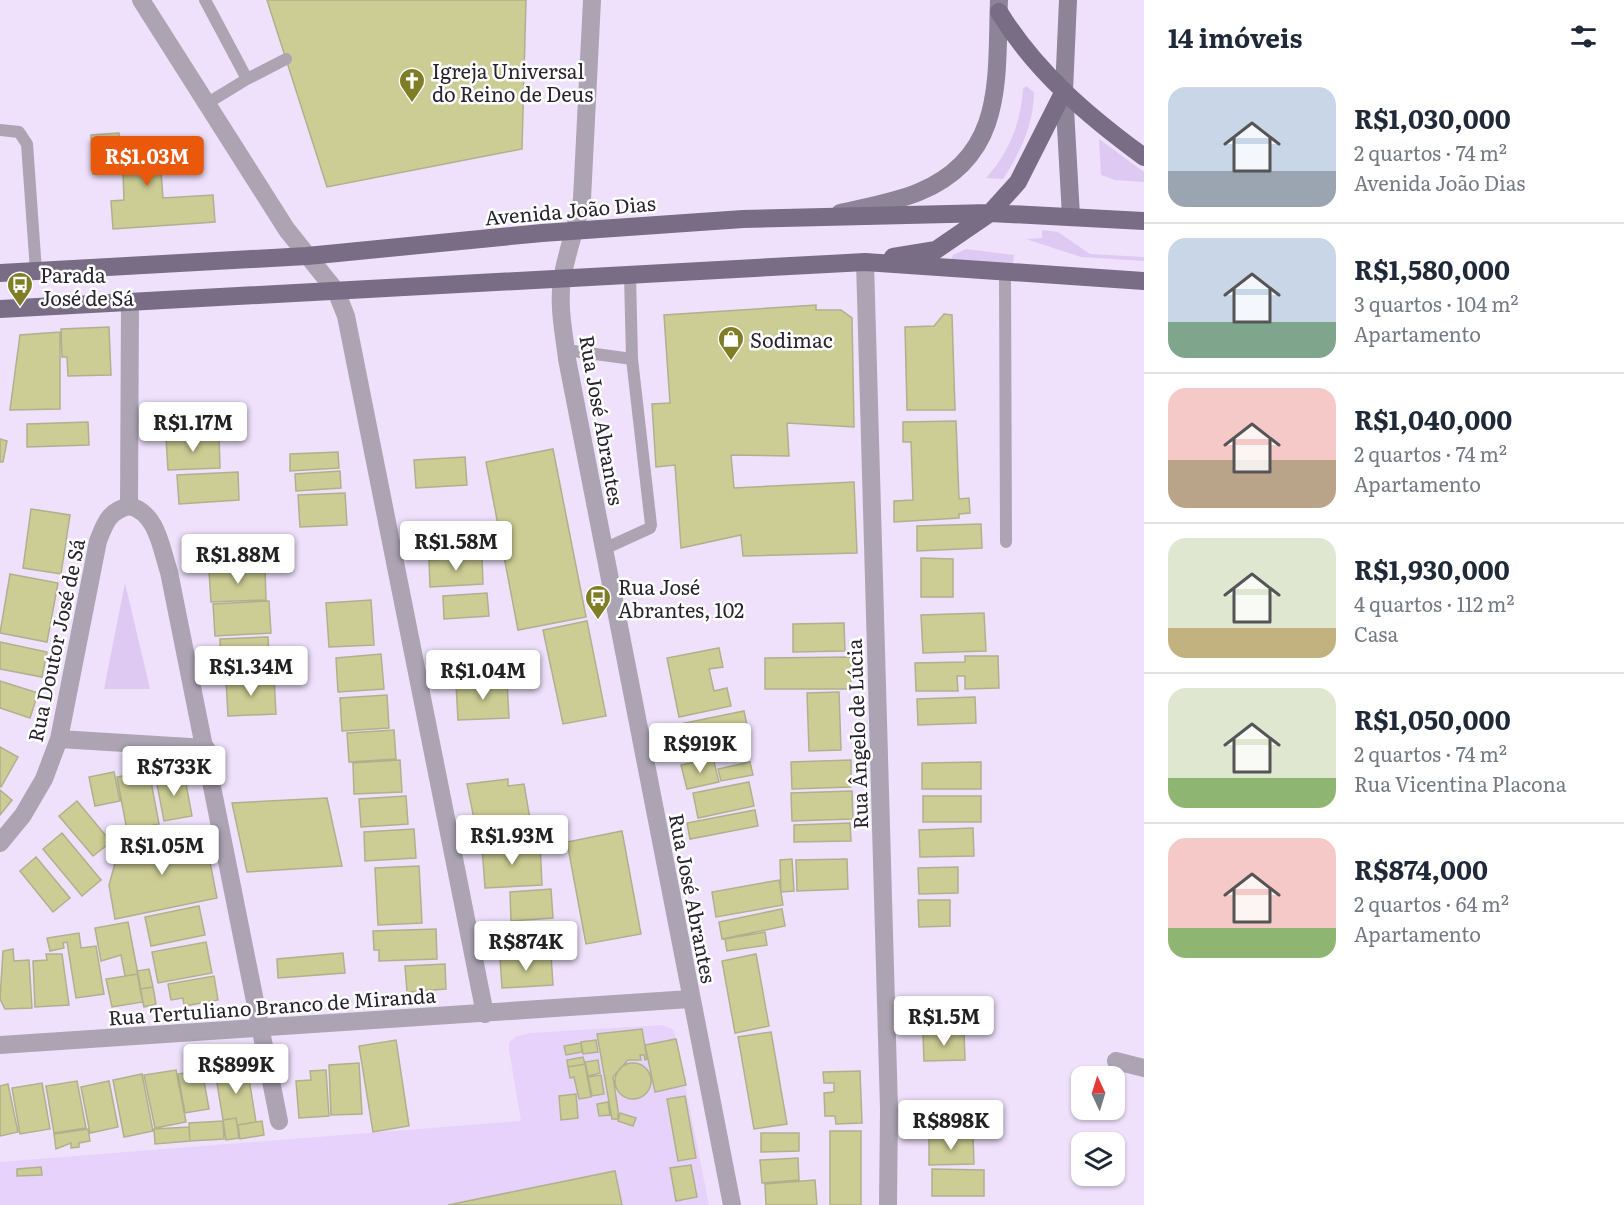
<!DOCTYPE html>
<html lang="pt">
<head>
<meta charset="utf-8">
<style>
	body { margin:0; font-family:Literata,serif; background:#f6f6f7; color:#1f2937; height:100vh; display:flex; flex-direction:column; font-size:22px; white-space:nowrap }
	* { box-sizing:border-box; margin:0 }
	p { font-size:20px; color:#747a83 }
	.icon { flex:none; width:33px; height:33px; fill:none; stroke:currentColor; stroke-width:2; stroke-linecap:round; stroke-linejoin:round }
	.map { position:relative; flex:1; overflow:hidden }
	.panel { display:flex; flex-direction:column; background:#fff; width:480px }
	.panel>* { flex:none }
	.needle { width:39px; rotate:356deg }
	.buttons { position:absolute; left:1071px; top:1066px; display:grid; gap:12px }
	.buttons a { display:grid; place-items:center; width:54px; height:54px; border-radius:12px; background:#fff; box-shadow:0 2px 4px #0004; font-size:30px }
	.price { position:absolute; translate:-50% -51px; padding:0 14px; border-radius:6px; background:#fff; color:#222; font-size:20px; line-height:39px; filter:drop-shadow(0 2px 3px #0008) }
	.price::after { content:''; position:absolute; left:50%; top:36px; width:18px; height:14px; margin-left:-9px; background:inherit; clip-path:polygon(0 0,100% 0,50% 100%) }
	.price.selected { background:#ea580c; color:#fff }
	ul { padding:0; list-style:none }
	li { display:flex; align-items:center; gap:18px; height:150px; padding:0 24px }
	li+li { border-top:2px solid #e0e1e3 }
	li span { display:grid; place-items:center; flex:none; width:168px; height:120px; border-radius:18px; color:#555 }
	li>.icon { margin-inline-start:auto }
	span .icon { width:72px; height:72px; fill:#fffc; stroke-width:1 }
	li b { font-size:26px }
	h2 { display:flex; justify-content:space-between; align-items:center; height:72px; padding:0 24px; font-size:26px }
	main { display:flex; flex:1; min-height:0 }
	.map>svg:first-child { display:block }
	.built { fill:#e6d2fa }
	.green { fill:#dec9f3 }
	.building { fill:#cccd94; stroke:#afb08d; stroke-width:1.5 }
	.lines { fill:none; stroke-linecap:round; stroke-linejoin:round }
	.lane { stroke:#aca4b3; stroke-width:12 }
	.street { stroke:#aca4b3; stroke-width:18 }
	.secondary { stroke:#8e8498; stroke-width:18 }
	.primary { stroke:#796c85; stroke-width:18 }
	.labels { text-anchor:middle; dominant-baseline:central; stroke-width:5; stroke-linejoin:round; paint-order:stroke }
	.poi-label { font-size:20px; fill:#29232f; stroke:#fff; text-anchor:start }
	.street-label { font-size:20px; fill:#29232f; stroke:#fff }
</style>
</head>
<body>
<main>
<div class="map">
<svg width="1144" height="1205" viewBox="0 0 1144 1205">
	<rect width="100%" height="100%" fill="#efe1fc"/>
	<path class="built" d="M663 1025 674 1030 709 1205H0V1162L521 1121 509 1050V1043L515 1037 530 1033Z"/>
	<path class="green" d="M1026 86 1034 92C1034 124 1020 153 1003 179L986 178C1009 153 1021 122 1023 89Z
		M1099 139 1144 172V182L1115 180 1101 175Z
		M1042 230 1058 232 1090 254 1144 257V261L1081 257 1026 239 1042 238Z
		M966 249 1014 255 1013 266 951 260 953 255Z
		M125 583 150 689H104Z"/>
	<path class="building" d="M267 0H526L522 149 327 187Z
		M119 133 120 152 172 149 189 170 161 172 163 198 213 195 215 222 113 229 111 201 124 200 123 173 93 174 91 135Z
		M816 305V310H841L852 318 854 427 787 423 789 456 731 455 734 488 854 482 857 553 743 556 741 535 681 548 675 465 656 467 652 404 670 403 664 315Z
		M944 314 952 315 955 410H907L905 327 934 326Z
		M109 327 111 375 68 376 67 357H62L61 329Z
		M60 332V409L10 410 20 335Z
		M196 411 197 434 167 436 166 413Z
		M956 421 959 499 969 498 970 513 959 514V518L894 522V501L913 500 911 442H903V422Z
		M88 422 89 445 27 447V424Z
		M219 436 220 468 168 470 166 438Z
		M0 439 7 441 3 462H0Z
		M553 449 586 617 518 630 486 462Z
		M338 452 339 468 290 471V454Z
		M465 457 467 485 416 488 414 460Z
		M340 471 341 488 296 491 295 474Z
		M238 472 239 500 179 504 177 475Z
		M345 493 347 525 300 527 298 495Z
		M31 509 70 515 61 574 23 568Z
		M981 524 982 548 917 551V526Z
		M245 544 247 567 196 570 195 547Z
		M482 557 483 584 430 587 429 560Z
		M921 558 953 559V597H921Z
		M265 568 266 600 211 602 209 571Z
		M10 574 58 583 47 642 0 633Z
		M487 593 489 616 444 619 443 596Z
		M371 600 374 645 329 647 326 603Z
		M269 601 271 633 215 636 213 604Z
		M984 613 986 651 923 653 921 615Z
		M587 621 606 716 563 724 543 630Z
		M844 623 845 651 793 652V624Z
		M268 637 270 675 221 677 220 639Z
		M0 642 47 652 42 677 0 669Z
		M719 648 723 667 709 669 714 691 727 688 731 706 679 717 667 658Z
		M381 654 384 689 338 692 336 658Z
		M965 656H998L999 688 965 689V676H957L958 691H916L915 663 965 662Z
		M503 657 504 676 453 679 452 660Z
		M851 657V689H765V658Z
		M274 678 276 714 228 716 226 680Z
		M0 681 38 693 30 718 0 708Z
		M507 681 509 718 458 720 456 684Z
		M839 692 841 750 809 751 807 693Z
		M387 695 389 728 342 731 340 698Z
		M975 697 976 723 918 725 917 699Z
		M744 711 750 739 686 752 680 724Z
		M394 730 396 759 349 762 347 733Z
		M0 747 18 757 1 787 0 786Z
		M713 758 719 782 687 789 681 765Z
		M400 760 402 792 354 794 353 763Z
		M851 760V787L792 789 791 762Z
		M750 762 753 775 721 781 718 769Z
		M981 762V789H922V763Z
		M149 771 159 824 127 830 117 777Z
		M114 772 120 801 95 806 89 777Z
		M184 773 192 816 164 821 156 779Z
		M508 779V786L524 784 530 819 475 824 467 784Z
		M749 782 754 806 698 818 693 793Z
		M0 790 12 800 0 815Z
		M852 791 853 819 792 821 791 793Z
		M406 796 408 824 361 827 359 799Z
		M923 796H981V822H923Z
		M327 798 342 866 247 872 232 803Z
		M77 801 111 842 93 856 59 816Z
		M755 810 758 826 690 839 687 823Z
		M499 822V825L525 823 527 842 479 846 478 824Z
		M850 823 851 841 794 842V825Z
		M973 828 974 856 920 857 919 830Z
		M414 829 416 858 365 861 364 832Z
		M622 831 641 934 586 944 567 842Z
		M204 832 217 898 115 919 109 885 119 849Z
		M62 833 101 880 82 896 43 849Z
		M540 843 542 885 485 888 482 847Z
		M36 857 70 898 53 912 20 871Z
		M792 859 794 891 781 892 780 860Z
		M847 859 848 889 797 891 796 860Z
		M419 866 422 923 378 925 375 868Z
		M958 867V893L919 894 918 868Z
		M779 880 783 905 716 917 712 892Z
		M551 889 553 918 511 921 510 892Z
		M918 900H950V926L919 927Z
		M199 906 205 935 151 946 145 917Z
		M782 909 785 926 722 939 719 922Z
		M128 922 138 974 125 976 121 955 101 961 95 928Z
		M545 922 548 950 499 954 496 927Z
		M436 929 437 959 379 961V950H374L373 931Z
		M765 932 767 945 727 951 725 939Z
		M79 933 81 948 96 946 104 994 76 998 67 942 63 943 64 948 50 951 47 938Z
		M206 942 212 973 158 983 152 952Z
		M13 949 14 961 29 960 32 1008 5 1009 0 999 3 951Z
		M343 953 345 973 278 978 277 959Z
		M46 954H62L69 1005 35 1007 33 961 47 960Z
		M756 954 769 1026 735 1033 722 961Z
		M551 955 553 985 502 988 500 958Z
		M445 964 446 989 407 992 405 966Z
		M149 969 153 987 140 989 137 971Z
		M138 974 143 1002 112 1007 106 979Z
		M214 976 218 1000 184 1006 183 998 171 1000 168 984Z
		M153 987 156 1004 144 1007 140 989Z
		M983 998 984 1025 923 1027 922 1000Z
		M642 1029 647 1059 645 1060 644 1055H640L641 1060H628L613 1077 618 1110V1119H612L597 1034Z
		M771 1032 787 1124 754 1129 738 1037Z
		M964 1033 965 1060 924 1061 923 1034Z
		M676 1039 686 1085 655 1092 645 1045Z
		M396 1040 409 1126 373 1132 359 1046Z
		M596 1040 598 1052 583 1054 581 1042Z
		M581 1043 582 1052 566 1055 564 1046Z
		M583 1057 585 1064 568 1067 567 1060Z
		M598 1060 600 1073 588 1076 585 1062Z
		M359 1063 362 1114 331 1115 329 1065Z
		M615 1081a18 18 0 1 1 36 0a18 18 0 1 1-36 0Z
		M585 1064 591 1097 579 1099 574 1077 570 1078 568 1067Z
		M247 1066 256 1122 237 1125 236 1118 223 1120 215 1071Z
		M176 1070 186 1122 155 1128 144 1075Z
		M202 1070 209 1109 185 1113 178 1074Z
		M326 1070 329 1116 299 1118 296 1081 311 1080 310 1071Z
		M860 1071 862 1123 836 1124 835 1116H825L824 1093 834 1092V1083H824L823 1072Z
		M142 1074 153 1131 124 1137 113 1080Z
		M601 1075 604 1094 592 1096 588 1077Z
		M77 1081 86 1128 54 1133 46 1086Z
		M109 1081 118 1127 90 1133 81 1087Z
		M42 1083 50 1129 20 1134 12 1088Z
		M8 1084 18 1132 0 1136V1086Z
		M576 1094 578 1118 561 1120 559 1096Z
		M685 1096 696 1158 678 1161 667 1099Z
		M608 1102 610 1115 599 1116 597 1104Z
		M1000 1109V1130L929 1133 928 1111Z
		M620 1113 636 1118 633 1126 618 1121Z
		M236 1118 239 1138 226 1140 223 1120Z
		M223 1121 224 1139 190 1141 189 1123Z
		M262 1121 264 1135 240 1139 238 1125Z
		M189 1127 190 1141 155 1144 154 1129Z
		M88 1129 90 1141 79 1143V1147L71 1148V1143L56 1149 54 1134Z
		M830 1131H861V1205H830Z
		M761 1133H799V1151L761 1152Z
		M973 1136 974 1164 929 1165V1137Z
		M798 1158 799 1180 762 1183 760 1160Z
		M691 1165 697 1197 676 1201 670 1168Z
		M41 1167 42 1175 17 1176V1169Z
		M932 1169 984 1170V1196H932Z
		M615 1171 622 1205H448Z
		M815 1180 817 1205H766L765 1184Z"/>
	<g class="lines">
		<path class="lane" d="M205 0 247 79 206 104
			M247 79 286 59
			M0 130 19 132 27 144 36 271
			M1005 273 1006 542
			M630 275 632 359
			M566 350 632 359 651 525 650 528 604 549"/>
		<path class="street" d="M141 0 287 230 336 291 346 316 485 1014
			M592 0 582 199C577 226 566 253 562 280 558 306 564 333 567 359L732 1205
			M865 262 889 1109 888 1205
			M129 506C157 512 161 548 169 572L279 1121
			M59 739 206 748
			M0 843 23 815 44 779 59 739 98 541C105 523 109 511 129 506L130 302
			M0 1045 690 999
			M1116 1061 1144 1068"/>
		<path class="secondary" d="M1068 0 1064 91 1071 216
			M840 213C866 207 895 202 919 192 1006 156 996 78 999 0"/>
		<path class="primary" d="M999 12C1036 72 1088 116 1144 157
			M893 257 936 250 990 213 1018 182 1064 91
			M0 273 307 256 542 233 743 219 990 213 1144 221
			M0 309 865 262 1144 281"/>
	</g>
	<defs>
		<symbol id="church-pin" viewBox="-11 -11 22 30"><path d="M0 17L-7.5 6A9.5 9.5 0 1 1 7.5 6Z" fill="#7f7e27" stroke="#fff"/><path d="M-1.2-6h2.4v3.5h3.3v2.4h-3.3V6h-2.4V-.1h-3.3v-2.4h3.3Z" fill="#fff"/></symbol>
		<symbol id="bus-pin" viewBox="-11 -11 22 30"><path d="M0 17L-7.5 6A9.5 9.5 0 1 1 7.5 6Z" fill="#7f7e27" stroke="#fff"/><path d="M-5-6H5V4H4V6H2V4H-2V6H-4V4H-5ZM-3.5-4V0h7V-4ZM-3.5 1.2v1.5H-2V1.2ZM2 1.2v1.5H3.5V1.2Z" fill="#fff"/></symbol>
		<symbol id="shop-pin" viewBox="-11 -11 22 30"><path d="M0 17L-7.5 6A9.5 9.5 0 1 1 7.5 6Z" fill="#7f7e27" stroke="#fff"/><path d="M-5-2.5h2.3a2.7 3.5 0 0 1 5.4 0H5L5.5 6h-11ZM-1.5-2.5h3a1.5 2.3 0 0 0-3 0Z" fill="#fff"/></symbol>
	</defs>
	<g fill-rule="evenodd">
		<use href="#church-pin" x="397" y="66" width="30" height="40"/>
		<use href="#bus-pin" x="5" y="270" width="30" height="40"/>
		<use href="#shop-pin" x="716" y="324" width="30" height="40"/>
		<use href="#bus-pin" x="583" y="583" width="30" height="40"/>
	</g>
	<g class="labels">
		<g class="poi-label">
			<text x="432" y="70">Igreja Universal<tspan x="432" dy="23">do Reino de Deus</tspan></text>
			<text x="40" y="274">Parada<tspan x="40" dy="23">José de Sá</tspan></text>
			<text x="750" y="339">Sodimac</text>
			<text x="618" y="586">Rua José<tspan x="618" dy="23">Abrantes, 102</tspan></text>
		</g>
		<g class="street-label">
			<text transform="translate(570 209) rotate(-5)">Avenida João Dias</text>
			<text transform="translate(603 420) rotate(80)">Rua José Abrantes</text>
			<text transform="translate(55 640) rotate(-78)">Rua Doutor José de Sá</text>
			<text transform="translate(856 734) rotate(-92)">Rua Ângelo de Lúcia</text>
			<text transform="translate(694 898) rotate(79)">Rua José Abrantes</text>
			<text transform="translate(272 1005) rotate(-4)">Rua Tertuliano Branco de Miranda</text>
		</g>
	</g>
</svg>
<div class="buttons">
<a><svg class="needle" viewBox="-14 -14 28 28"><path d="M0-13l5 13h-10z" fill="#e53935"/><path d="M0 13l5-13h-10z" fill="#747a83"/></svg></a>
<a><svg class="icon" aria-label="layers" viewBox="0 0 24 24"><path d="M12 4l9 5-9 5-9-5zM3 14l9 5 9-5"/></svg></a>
</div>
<b class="price selected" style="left:147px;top:187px">R$1.03M</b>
<b class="price" style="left:193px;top:453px">R$1.17M</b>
<b class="price" style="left:456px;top:572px">R$1.58M</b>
<b class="price" style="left:238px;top:585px">R$1.88M</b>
<b class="price" style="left:251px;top:697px">R$1.34M</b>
<b class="price" style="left:483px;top:701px">R$1.04M</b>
<b class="price" style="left:700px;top:774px">R$919K</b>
<b class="price" style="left:174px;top:797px">R$733K</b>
<b class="price" style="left:512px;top:866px">R$1.93M</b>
<b class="price" style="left:162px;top:876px">R$1.05M</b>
<b class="price" style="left:526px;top:972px">R$874K</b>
<b class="price" style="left:944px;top:1047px">R$1.5M</b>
<b class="price" style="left:236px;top:1095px">R$899K</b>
<b class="price" style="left:951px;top:1151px">R$898K</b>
</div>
<section class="panel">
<h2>14 imóveis<svg class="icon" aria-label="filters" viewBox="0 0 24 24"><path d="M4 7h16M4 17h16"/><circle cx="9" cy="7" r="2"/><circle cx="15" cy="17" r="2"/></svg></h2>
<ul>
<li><span style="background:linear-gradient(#c9d6e8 70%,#9aa5b1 0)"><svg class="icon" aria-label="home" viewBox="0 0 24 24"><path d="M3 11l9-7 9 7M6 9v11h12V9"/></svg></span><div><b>R$1,030,000</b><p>2 quartos · 74 m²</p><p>Avenida João Dias</p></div></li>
<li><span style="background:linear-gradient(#c9d6e8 70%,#7fa58c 0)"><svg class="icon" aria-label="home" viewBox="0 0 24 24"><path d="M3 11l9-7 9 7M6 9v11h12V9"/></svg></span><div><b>R$1,580,000</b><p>3 quartos · 104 m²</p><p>Apartamento</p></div></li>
<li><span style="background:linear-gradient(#f6c9c9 60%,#b9a48a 0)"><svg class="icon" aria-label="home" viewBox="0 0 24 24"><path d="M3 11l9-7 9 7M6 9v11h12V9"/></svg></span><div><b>R$1,040,000</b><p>2 quartos · 74 m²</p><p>Apartamento</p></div></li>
<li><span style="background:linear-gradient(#dfe7d0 75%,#c2b280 0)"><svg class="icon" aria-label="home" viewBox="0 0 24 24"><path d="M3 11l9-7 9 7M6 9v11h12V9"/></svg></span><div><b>R$1,930,000</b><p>4 quartos · 112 m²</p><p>Casa</p></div></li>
<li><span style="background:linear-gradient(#dfe7d0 75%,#8fb573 0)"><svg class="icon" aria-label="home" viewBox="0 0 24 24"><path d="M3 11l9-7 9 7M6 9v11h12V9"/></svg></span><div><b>R$1,050,000</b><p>2 quartos · 74 m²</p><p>Rua Vicentina Placona</p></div></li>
<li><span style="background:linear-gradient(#f6c9c9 75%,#8fb573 0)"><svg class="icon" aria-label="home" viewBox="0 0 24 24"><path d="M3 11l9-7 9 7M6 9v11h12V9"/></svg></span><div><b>R$874,000</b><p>2 quartos · 64 m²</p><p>Apartamento</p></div></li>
</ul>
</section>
</main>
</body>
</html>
